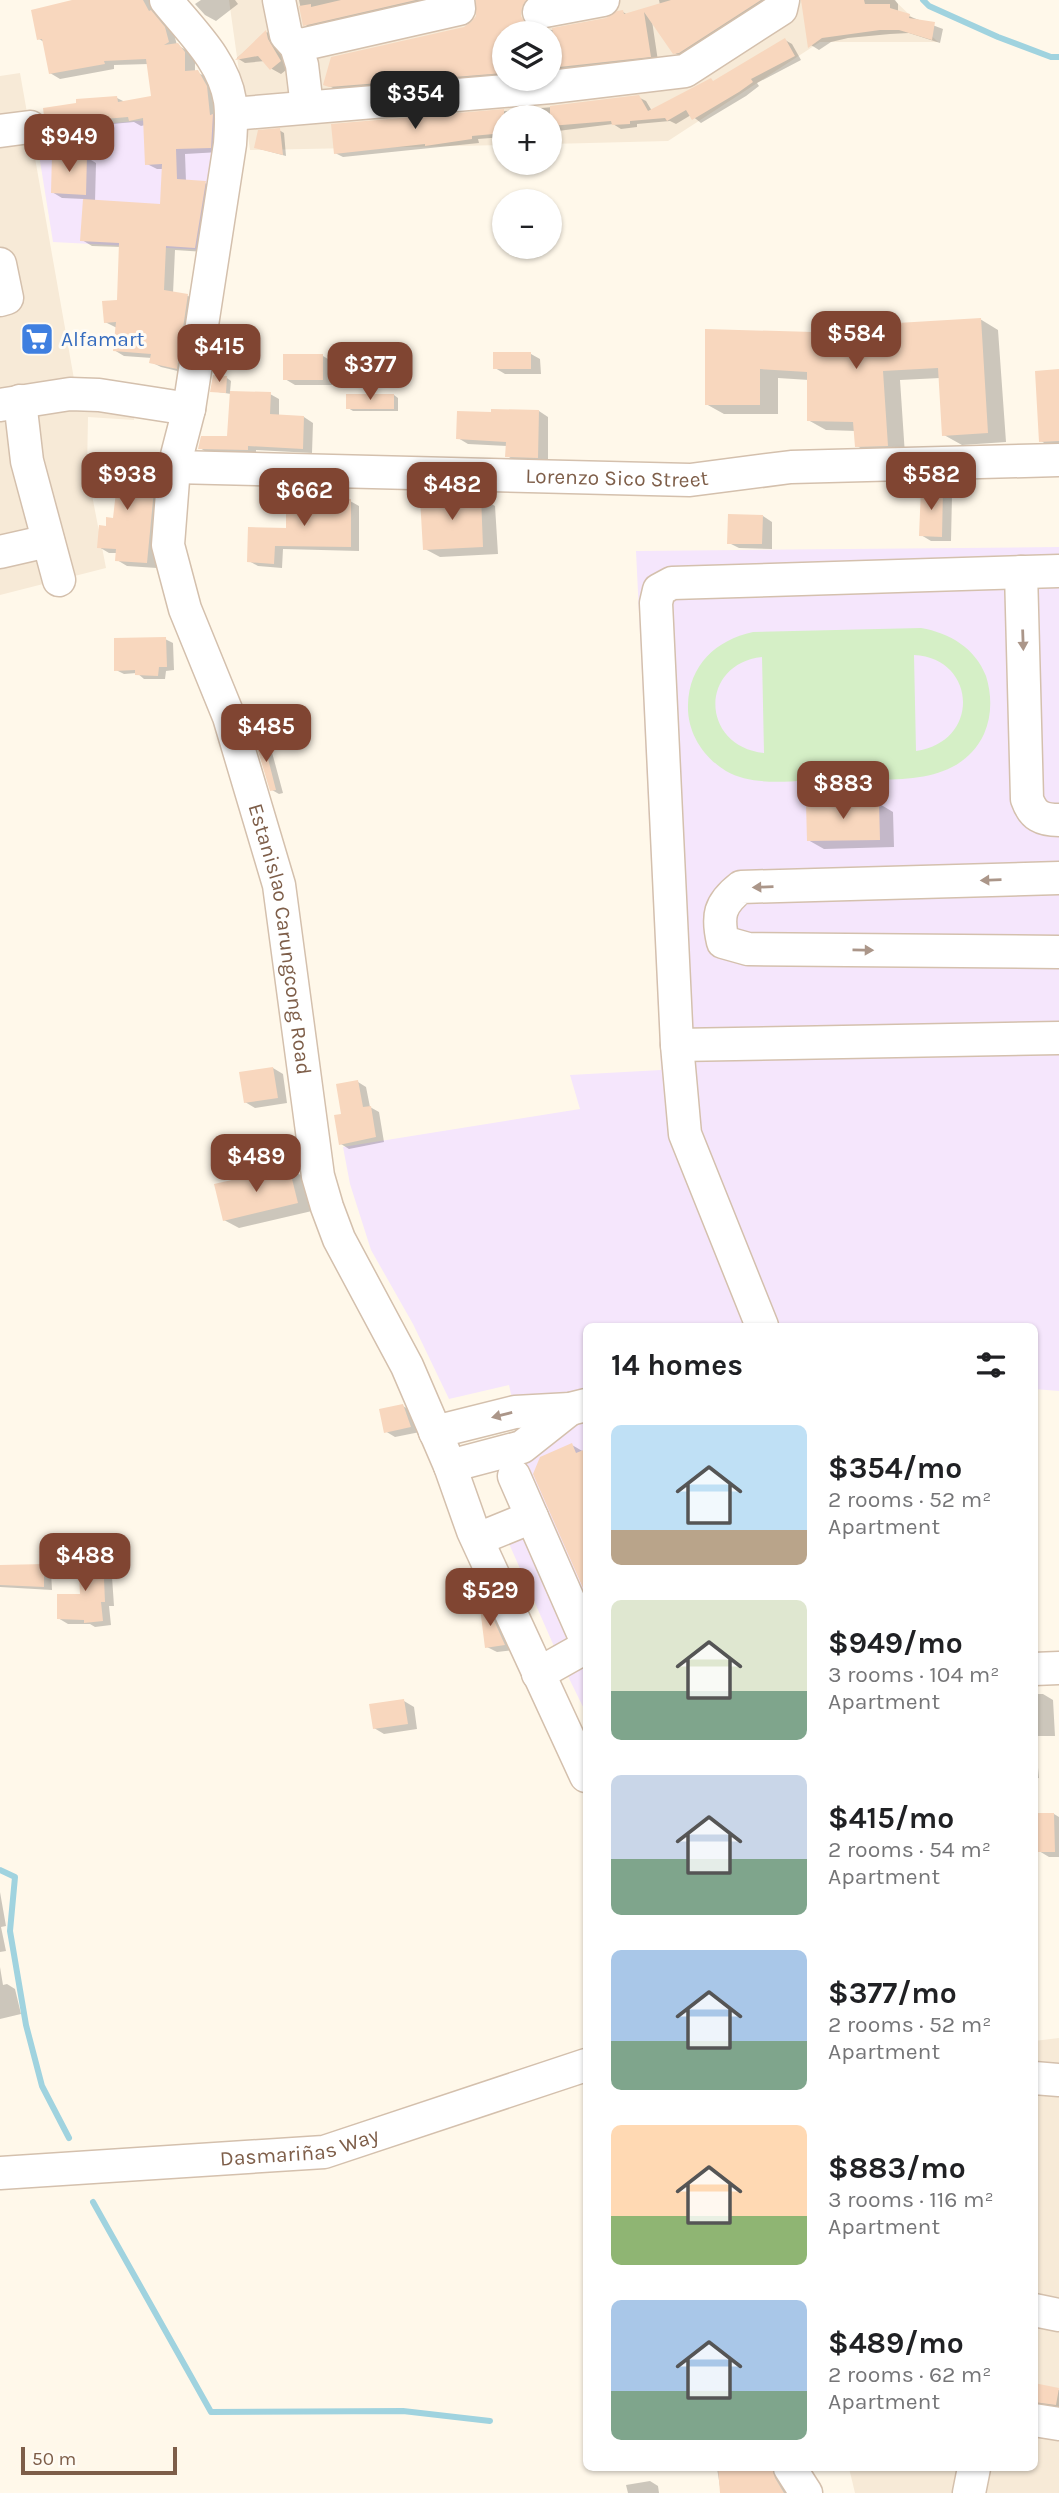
<!DOCTYPE html>
<html lang="en">
<head>
<meta charset="utf-8">
<style>
	body { margin:0; font-family:Karla,sans-serif; background:#f2f2f2; color:#202124; height:100vh; display:flex; flex-direction:column; font-size:26px; white-space:nowrap }
	* { box-sizing:border-box; margin:0 }
	p { font-size:23px; color:#757577 }
	.icon { flex:none; width:38px; height:38px; fill:none; stroke:currentColor; stroke-width:2; stroke-linecap:round; stroke-linejoin:round }
	.map { position:relative; flex:1; overflow:hidden }
	.drawer { position:absolute; left:583px; top:1323px; width:455px; height:1148px; display:flex; flex-direction:column; background:#fff; border-radius:10px; box-shadow:0 2px 5px #0004 }
	.drawer>* { flex:none }
	.fabs { position:absolute; left:492px; top:21px; display:grid; gap:14px }
	.fabs a { display:grid; place-items:center; width:70px; height:70px; border-radius:50%; background:#fff; box-shadow:0 2px 5px #0004; font-size:35px }
	.scale { position:absolute; left:21px; bottom:18px; width:156px; box-sizing:border-box; padding-left:7px; border:4px solid #7e5e49; border-top:0; font-size:19px; line-height:24px; white-space:nowrap; color:#7e5e49; -webkit-text-stroke:5px #fffbf3; paint-order:stroke }
	.price { position:absolute; translate:-50% -60px; padding:0 16px; border-radius:14px; background:#804532; color:#fff; font-size:23px; line-height:46px; filter:drop-shadow(0 2px 4px #0008) }
	.price::after { content:''; position:absolute; left:50%; top:42px; width:21px; height:16px; margin-left:-10px; background:inherit; clip-path:polygon(0 0,100% 0,50% 100%) }
	.price.active { background:#222; color:#fff }
	ul { padding:0; list-style:none }
	li { display:flex; align-items:center; gap:21px; height:175px; padding:0 28px }
	li span { display:grid; place-items:center; flex:none; width:196px; height:140px; border-radius:10px; color:#555 }
	li>.icon { margin-inline-start:auto }
	span .icon { width:84px; height:84px; fill:#fffc; stroke-width:1 }
	li b { font-size:30px }
	h2 { display:flex; justify-content:space-between; align-items:center; height:84px; padding:0 28px; font-size:30px }
	.map>svg:first-child { display:block }
	.residential { fill:#f7ead7; fill-rule:evenodd }
	.education { fill:#f5e6fc }
	.green { fill:#d5efc6; fill-rule:evenodd }
	.shadow { fill:#0003 }
	.lines { fill:none; stroke-linecap:round; stroke-linejoin:round }
	.stream { stroke:#a0d3df; stroke-width:6 }
	.building { fill:#f8d7be }
	.minor-casing { stroke:#d4c0ad; stroke-width:35 }
	.minor { stroke:#fff; stroke-width:32 }
	.oneway { fill:#ab9689 }
	.labels { text-anchor:middle; dominant-baseline:central; stroke-width:6; stroke-linejoin:round; paint-order:stroke }
	.shop-label { font-size:21px; fill:#366cbe; stroke:#fffbf3; text-anchor:start }
	.street-label { font-size:21px; fill:#7e5e49; stroke:#fffbf3 }
</style>
</head>
<body>
<div class="map">
<svg width="1059" height="2493" viewBox="0 0 1059 2493">
	<rect width="100%" height="100%" fill="#fff8ea"/>
	<path class="residential" d="M229 0H894L938 42H820L668 141 550 144V117H504V145L250 150ZM504 33H550V79H504Z
		M20 73 74 379 140 384 134 420 88 417 87 469 106 568 0 595V76Z
		M1059 2038V2493H855L849 2468H1034V2041Z"/>
	<path class="education" d="M217 114 207 250 53 242 35 130Z
		M1059 547V1391L1034 1389V1326H586V1713L560 1660 497 1516 514 1509 524 1455 509 1385 449 1399 413 1324 371 1250 350 1184 343 1147 580 1109 570 1075 661 1070 636 551Z"/>
	<path class="green" d="M921 628C950 633 975 648 986 676 992 695 992 716 984 734 957 791 883 778 831 779 798 780 755 788 726 771 703 757 687 732 688 705 689 665 716 640 753 632ZM914 655C977 658 981 742 916 751ZM762 657 764 753C700 746 699 664 762 657Z"/>
	<path class="shadow" d="M78 0H149L157 16 174 34 177 45 188 51 195 59V72L208 77 216 93 220 152 185 154 186 182 205 183 215 189 205 252 175 250 173 294 188 296 197 301 186 373 161 367 151 362 152 358 124 356 114 350 117 328 105 322 118 302 121 247 92 246 82 240 84 199 62 198 52 192 86 157 96 163 95 202 161 205 164 169H157L147 164 145 125 141 126 134 122 79 127V129L60 132 49 126 117 98 125 102 152 97 149 64 114 65V69L60 79 50 73 44 42 39 39Z
		M201 0H235L238 4 216 21 205 15 195 4Z
		M299 0H452L316 31 304 24Z
		M659 0H770L683 58 675 53 652 21 658 61 550 73V33H504V77L339 91 325 84 444 33 542 32 607 20 623 12 628 15 660 5Z
		M803 0H895L898 4V12L943 29 940 43 909 33 890 34 848 38 831 42 819 50 811 45Z
		M267 32 276 38 290 67 281 74 272 69 265 61 245 63 237 58Z
		M785 40 792 44 801 60 757 83 759 86 746 96 701 123 691 115 676 124 670 121 637 124V127L621 129 613 124 550 132V117H504V137L478 139 479 143 343 157 335 153 333 126 553 107 638 97 646 101 652 111 714 82Z
		M279 130 284 133 286 156 260 149Z
		M980 319 998 330 1006 442 962 445 944 435 940 378 900 380 905 455 874 456 857 446 856 431 826 430 808 420 809 380 778 378V414H724L706 404V331L849 334Z
		M531 354 540 359 541 374H505L495 368Z
		M323 356 333 362 332 385H295L285 379Z
		M1059 371V452L1041 441Z
		M227 378 231 381 230 392 270 394 279 399V416L304 417 313 423 312 453 256 450V455L208 453 200 448 229 437 231 394 212 391Z
		M394 395 398 398V411H353L348 408V396Z
		M539 411 548 417V462H517L507 456V446L468 444 458 438Z
		M138 459 148 465V491L163 497 157 568 127 566 117 560 118 553H109L99 547 107 528 114 520 118 487 105 481Z
		M942 490 952 496 951 541H931L921 535Z
		M480 497 495 506 498 554 440 557 425 549Z
		M350 501 359 506V551L283 549 282 568 258 566 249 561 288 530Z
		M763 516 772 522V549L739 548 729 543Z
		M165 639 173 643 174 670 166 671 165 679H144L137 673 124 674 116 670Z
		M262 741 270 745 283 793 279 794 272 790Z
		M878 803 893 812 894 847 824 849 808 840Z
		M273 1068 283 1074 287 1103 255 1108 245 1102Z
		M358 1082 366 1087 370 1107 379 1112 384 1142 349 1149 341 1144 343 1116Z
		M289 1168 304 1177 312 1211 239 1228 224 1220Z
		M403 1406 413 1412 420 1432 395 1437 385 1431Z
		M572 1445 584 1452 586 1451V1585L583 1583Z
		M102 1557 111 1562 114 1606H109L111 1625 95 1627 90 1624H68L58 1618 82 1596Z
		M43 1566 51 1571 52 1590 0 1587V1567Z
		M480 1596 487 1600 514 1650 497 1652 487 1647Z
		M1034 1694H1043L1053 1700 1055 1736H1035L1039 1778 1034 1779Z
		M404 1701 414 1707 417 1729 384 1734 374 1728Z
		M1054 1814 1059 1817V1857H1049L1039 1851V1839L1034 1840V1815Z
		M0 1892 6 1926 1 1927 6 1951 0 1952Z
		M0 1967 3 1985 7 1984 15 1989 21 2014 0 2019Z
		M1034 2385 1059 2390V2408L1034 2407Z
		M717 2468H780L791 2493H721Z
		M650 2481 658 2486 659 2493H628L626 2485Z"/>
	<g class="lines">
		<path class="stream" d="M923 0 929 6 998 37 1051 57H1059
			M0 1870 15 1877 10 1931 26 2025 42 2086 69 2138
			M93 2202 211 2412 403 2411 490 2421"/>
	</g>
	<path class="building" d="M72 0H143L149 11 151 10 165 27 169 42 164 45 178 43 185 52V71L198 70 207 86 210 115 213 114 211 148 176 149 177 179 206 181 195 248 166 246 164 290 188 294 177 369 149 363 151 354 113 351 116 322 104 323 102 301 117 300 119 243 80 241 83 199 160 204 162 164 145 165 143 118 129 121 128 117 70 122V124L48 127 44 116 43 108 76 103V99L117 96 118 102 151 96 146 59 104 61 105 64 49 74 42 39 37 40 31 10Z
		M341 0H416L303 26 299 6 311 4V7Z
		M476 0H526L522 7 521 16 525 23 535 30V33H504V73L329 87 323 85 331 57 464 27 471 22 476 16Z
		M671 0H761L679 53 673 54 644 12 651 57 559 67 552 28 606 18 617 11 623 10 624 14Z
		M801 0H864L865 4H890V8L910 14 909 18 935 22 932 40 899 30H880L822 38 808 48Z
		M266 30 268 39 281 61 270 70 258 56 235 60Z
		M785 38 795 56 751 79 753 82 739 92 692 120 686 110 667 121 665 118 630 121V124L612 125 611 121 550 126V106L639 95 648 111 711 78 713 81Z
		M504 109V133L472 136V139L425 146V144L334 154 331 124Z
		M280 128 283 155 254 148 258 130Z
		M52 154 87 155 86 195 51 193Z
		M981 318 988 433 942 436 938 368 883 371 888 446 855 447 853 422 807 421V372L760 369V405H705V329L847 333V326Z
		M493 352H531V369H493Z
		M283 354H323V380H283Z
		M1059 369V441L1039 442 1035 371Z
		M213 375 227 376 226 393 210 392Z
		M230 391 271 392 270 414 304 416 303 449 248 446V450L198 449 201 436H227Z
		M346 394H394V409H346Z
		M491 409 539 410 538 458 505 457 506 442 456 439 457 411 491 412Z
		M103 456 139 457 138 488 154 490 147 563 115 561 116 549 97 548 99 525 106 526V517L113 518 117 483 103 482Z
		M921 488H943L942 537 919 536Z
		M481 495 483 547 423 550 420 498Z
		M286 498 351 499V547L275 546 274 564 247 562 248 527 286 528Z
		M728 514 763 515 762 544H727Z
		M166 637 167 667H159L158 676 135 675V670L114 671V638Z
		M263 739 276 790 270 791 255 741Z
		M879 802 880 840 807 841 806 803Z
		M273 1067 278 1098 244 1103 239 1072Z
		M358 1080 363 1107 371 1106 376 1137 339 1145 334 1115 341 1114 336 1084Z
		M289 1167 298 1203 223 1221 214 1184Z
		M403 1404 411 1427 384 1433 379 1409Z
		M572 1443 576 1453 586 1449V1595L533 1474 540 1457Z
		M103 1555 105 1602H101L103 1621 84 1623V1620L57 1619V1594H80L78 1556Z
		M44 1564V1587L0 1585V1565Z
		M478 1592 492 1616 505 1645 485 1648Z
		M404 1699 408 1724 373 1729 369 1704Z
		M1036 1813H1054L1055 1852H1037Z
		M1034 2383 1059 2388 1056 2405 1034 2402Z
		M718 2468H772L775 2478 784 2493H720Z"/>
	<g class="lines">
		<defs>
			<g id="minor">
				<path id="s1" d="M166 0C190 30 224 61 230 101 232 115 231 130 230 144L189 409 174 467 168 545 185 609 229 717 279 885 318 1176 327 1207 339 1239 407 1366 450 1466 473 1531 586 1776"/>
				<path d="M279 0 286 35 296 46 302 65 307 107"/>
				<path d="M539 12 603 0"/>
				<path d="M296 46 459 9 458 0"/>
				<path d="M232 114 551 87 685 71 781 9 783 0"/>
				<path d="M0 131 30 127"/>
				<path d="M0 264 7 298 0 300"/>
				<path d="M20 401 27 461 59 580"/>
				<path d="M0 405 70 394 99 395 189 409"/>
				<path id="s2" d="M174 467 690 480 791 467 1059 460"/>
				<path d="M0 552 48 541"/>
				<path d="M1021 572 1027 799C1033 816 1042 820 1059 820"/>
				<path d="M1059 878 741 887C719 904 717 916 723 942L748 949 1059 952"/>
				<path d="M677 1045 1059 1038"/>
				<path d="M762 1326 685 1134 677 1045 656 603 659 590 672 583 1059 571"/>
				<path d="M435 1432 515 1412 570 1409 586 1405"/>
				<path d="M450 1466 522 1447 570 1409"/>
				<path d="M514 1476 586 1640"/>
				<path d="M478 1539 532 1517"/>
				<path d="M1034 1669 1059 1668"/>
				<path d="M538 1674 586 1647"/>
				<path d="M1034 2078 1059 2080"/>
				<path id="s3" d="M0 2173 324 2152 586 2065"/>
				<path d="M1034 2310 1059 2315"/>
				<path d="M1034 2420 1059 2424"/>
				<path d="M790 2468 806 2493"/>
				<path d="M969 2493 974 2468"/>
			</g>
		</defs>
		<use href="#minor" class="minor-casing"/>
		<use href="#minor" class="minor"/>
	</g>
	<defs><path id="oneway-solid" d="M-6-.8H1V-3.2L6.5 0L1 3.2V.8H-6Z" transform="scale(1.75)"/></defs>
	<g class="oneway">
		<use href="#oneway-solid" transform="translate(1023 640) rotate(88)"/>
		<use href="#oneway-solid" transform="translate(991 880) rotate(178)"/>
		<use href="#oneway-solid" transform="translate(763 887) rotate(178)"/>
		<use href="#oneway-solid" transform="translate(863 950) rotate(1)"/>
		<use href="#oneway-solid" transform="translate(502 1415) rotate(166)"/>
	</g>
	<defs>
		<symbol id="supermarket-square" viewBox="-11 -11 22 22"><rect x="-9" y="-9" width="18" height="18" rx="4" fill="#3f7fe0" stroke="#fffbf3"/><path d="M-6-5.5h2.5l.6 2H6L4.5 2H-2.5L-4.4-4H-6ZM-1.5 3.2a1.3 1.3 0 1 0 .1 0ZM3 3.2a1.3 1.3 0 1 0 .1 0Z" fill="#fff"/></symbol>
	</defs>
	<g fill-rule="evenodd">
		<use href="#supermarket-square" x="18" y="320" width="38" height="38"/>
	</g>
	<g class="labels">
		<g class="shop-label">
			<text x="61" y="339">Alfamart</text>
		</g>
		<g class="street-label">
			<text stroke="none"><textPath href="#s2" startOffset="443">Lorenzo Sico Street</textPath></text>
			<text stroke="none"><textPath href="#s1" startOffset="982">Estanislao Carungcong Road</textPath></text>
			<text stroke="none"><textPath href="#s3" startOffset="301">Dasmariñas Way</textPath></text>
		</g>
	</g>
</svg>
<div class="fabs">
<a><svg class="icon" aria-label="layers" viewBox="0 0 24 24"><path d="M12 4l9 5-9 5-9-5zM3 14l9 5 9-5"/></svg></a>
<a>+</a>
<a>−</a>
</div>
<div class="scale">50 m</div>
<b class="price active" style="left:415px;top:131px">$354</b>
<b class="price" style="left:69px;top:174px">$949</b>
<b class="price" style="left:856px;top:371px">$584</b>
<b class="price" style="left:219px;top:384px">$415</b>
<b class="price" style="left:370px;top:402px">$377</b>
<b class="price" style="left:127px;top:512px">$938</b>
<b class="price" style="left:931px;top:512px">$582</b>
<b class="price" style="left:452px;top:522px">$482</b>
<b class="price" style="left:304px;top:528px">$662</b>
<b class="price" style="left:266px;top:764px">$485</b>
<b class="price" style="left:843px;top:821px">$883</b>
<b class="price" style="left:256px;top:1194px">$489</b>
<b class="price" style="left:85px;top:1593px">$488</b>
<b class="price" style="left:490px;top:1628px">$529</b>
<section class="drawer">
<h2>14 homes<svg class="icon" aria-label="filters" viewBox="0 0 24 24"><path d="M4 7h16M4 17h16"/><circle cx="9" cy="7" r="2"/><circle cx="15" cy="17" r="2"/></svg></h2>
<ul>
<li><span style="background:linear-gradient(#bfe0f5 75%,#b9a48a 0)"><svg class="icon" aria-label="home" viewBox="0 0 24 24"><path d="M3 11l9-7 9 7M6 9v11h12V9"/></svg></span><div><b>$354/mo</b><p>2 rooms · 52 m²</p><p>Apartment</p></div></li>
<li><span style="background:linear-gradient(#dfe7d0 65%,#7fa58c 0)"><svg class="icon" aria-label="home" viewBox="0 0 24 24"><path d="M3 11l9-7 9 7M6 9v11h12V9"/></svg></span><div><b>$949/mo</b><p>3 rooms · 104 m²</p><p>Apartment</p></div></li>
<li><span style="background:linear-gradient(#c9d6e8 60%,#7fa58c 0)"><svg class="icon" aria-label="home" viewBox="0 0 24 24"><path d="M3 11l9-7 9 7M6 9v11h12V9"/></svg></span><div><b>$415/mo</b><p>2 rooms · 54 m²</p><p>Apartment</p></div></li>
<li><span style="background:linear-gradient(#a9c7e8 65%,#7fa58c 0)"><svg class="icon" aria-label="home" viewBox="0 0 24 24"><path d="M3 11l9-7 9 7M6 9v11h12V9"/></svg></span><div><b>$377/mo</b><p>2 rooms · 52 m²</p><p>Apartment</p></div></li>
<li><span style="background:linear-gradient(#ffd9b3 65%,#8fb573 0)"><svg class="icon" aria-label="home" viewBox="0 0 24 24"><path d="M3 11l9-7 9 7M6 9v11h12V9"/></svg></span><div><b>$883/mo</b><p>3 rooms · 116 m²</p><p>Apartment</p></div></li>
<li><span style="background:linear-gradient(#a9c7e8 65%,#7fa58c 0)"><svg class="icon" aria-label="home" viewBox="0 0 24 24"><path d="M3 11l9-7 9 7M6 9v11h12V9"/></svg></span><div><b>$489/mo</b><p>2 rooms · 62 m²</p><p>Apartment</p></div></li>
</ul>
</section>
</div>
</body>
</html>
